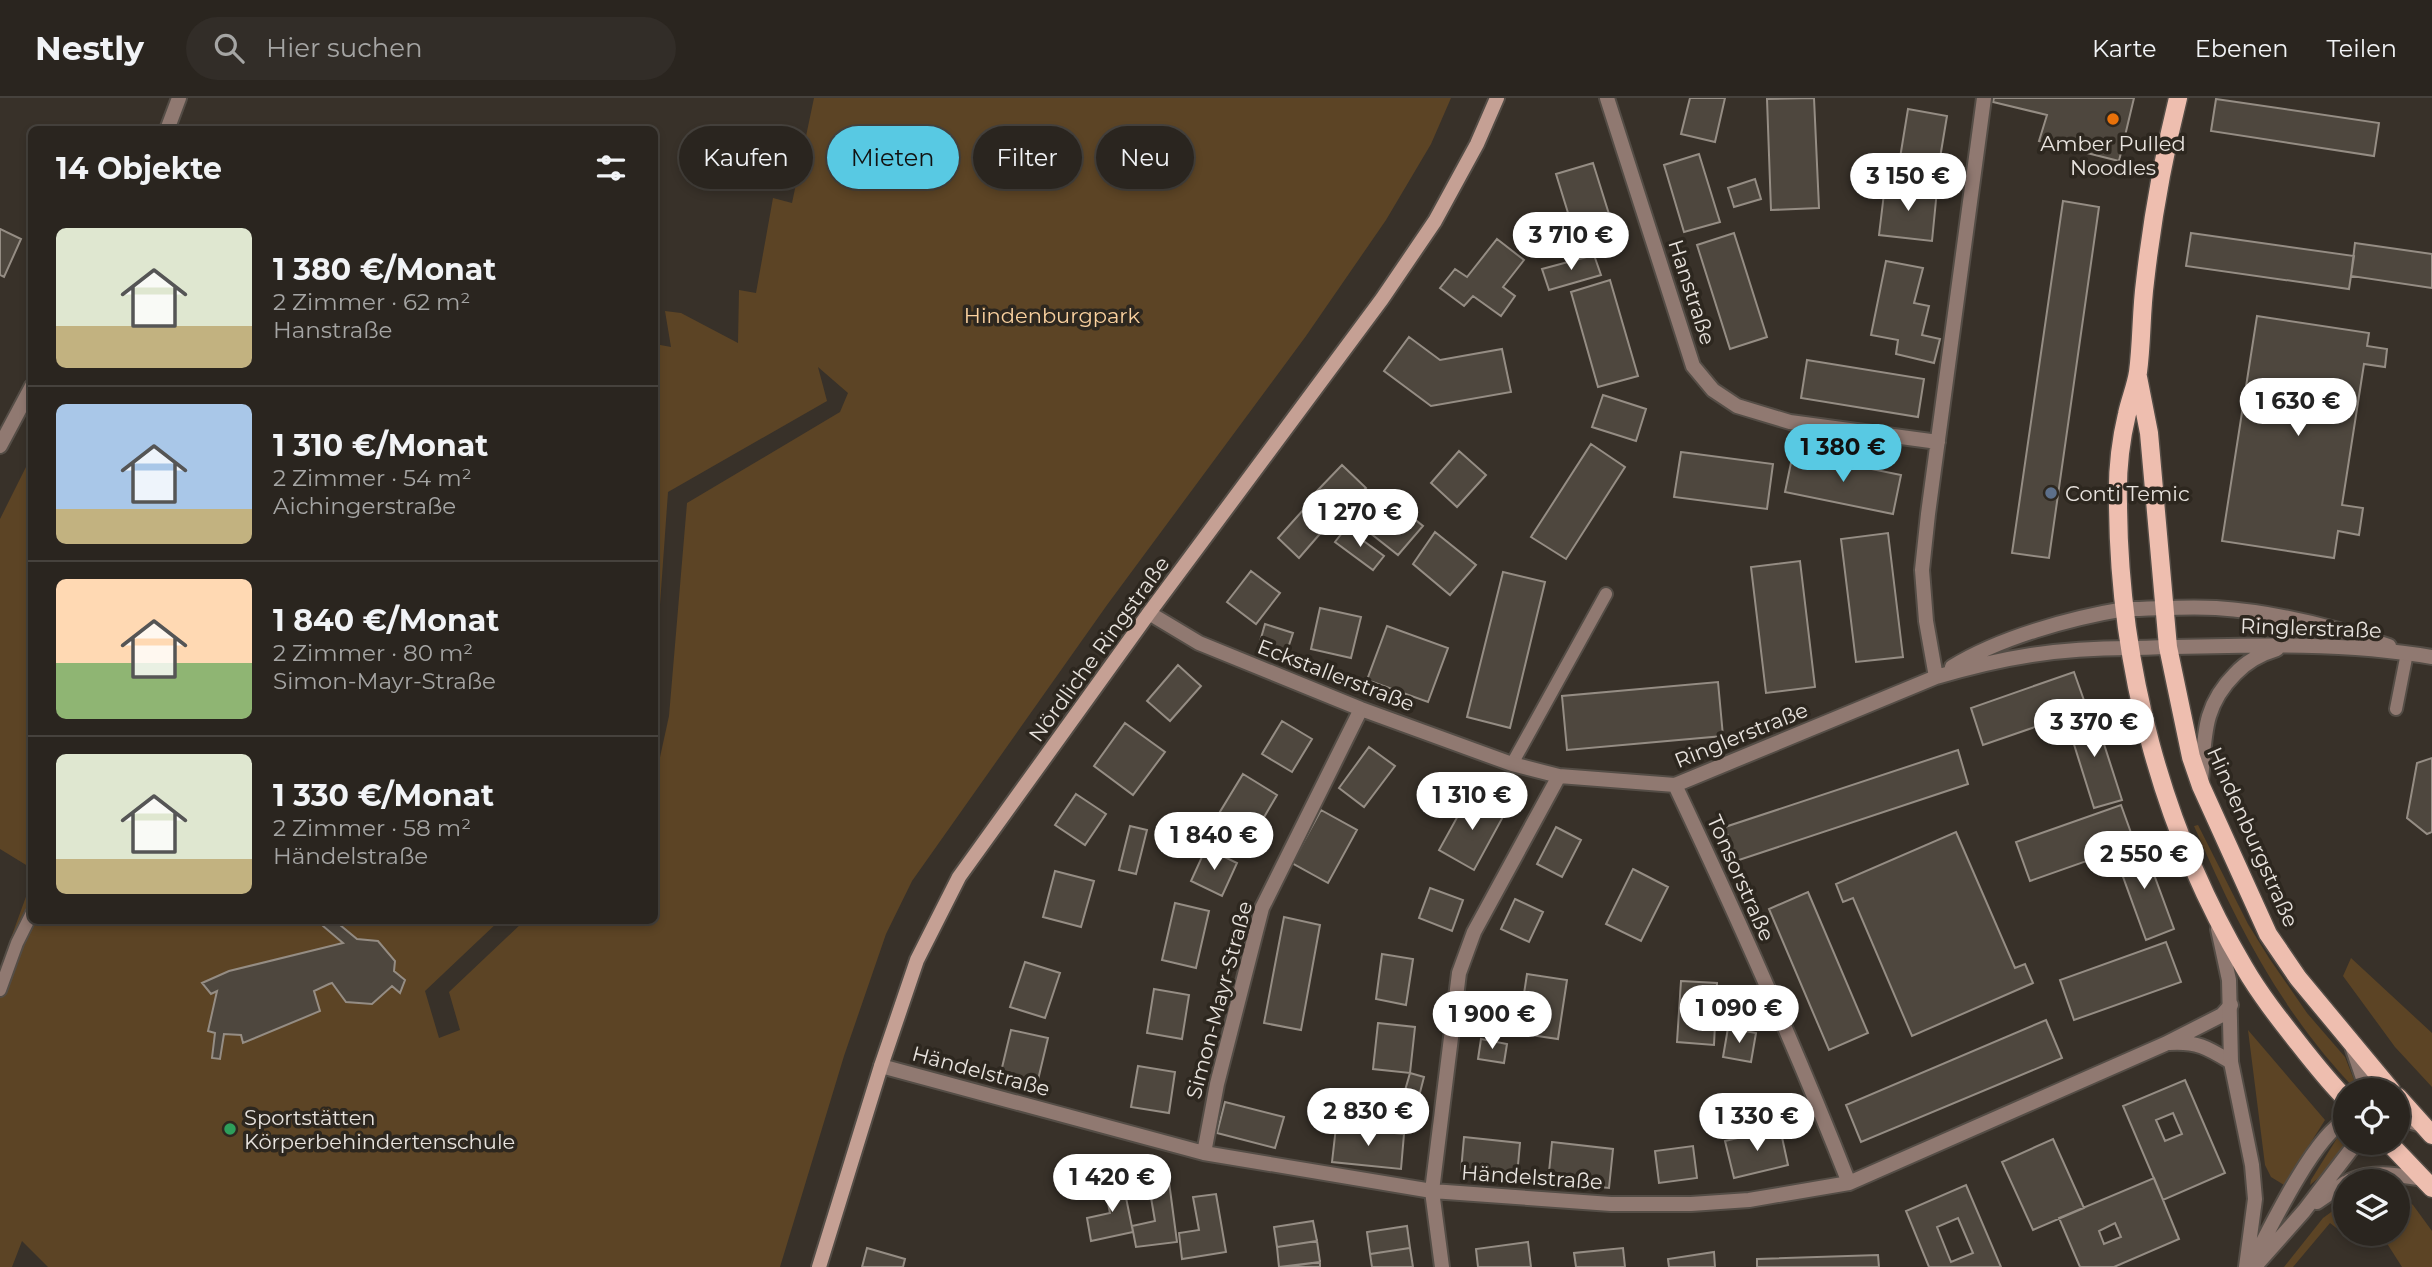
<!DOCTYPE html>
<html lang="de">
<head>
<meta charset="utf-8">
<style>
	body { margin:0; font-family:Montserrat,sans-serif; background:#322d28; color:#f1f3f6; height:100vh; display:flex; flex-direction:column; font-size:26px; white-space:nowrap }
	* { box-sizing:border-box; margin:0 }
	p { font-size:23px; color:#a5a5a4 }
	.icon { flex:none; width:38px; height:38px; fill:none; stroke:currentColor; stroke-width:2; stroke-linecap:round; stroke-linejoin:round }
	.map { position:relative; flex:1; overflow:hidden }
	.sheet { position:absolute; left:28px; top:28px; width:630px; height:798px; display:flex; flex-direction:column; background:#2a251f; border-radius:10px; box-shadow:0 4px 10px #0003,0 0 0 2px #46423d }
	.sheet>* { flex:none }
	.guide { position:absolute; left:679px; top:28px; width:665px; height:63px; display:flex; gap:14px }
	.fabs { position:absolute; left:2333px; top:980px; display:grid; gap:14px }
	.fabs a { display:grid; place-items:center; width:77px; height:77px; border-radius:50%; background:#2a251f; box-shadow:0 4px 10px #0003,0 0 0 2px #46423d; font-size:35px }
	.price { position:absolute; translate:-50% -60px; padding:0 16px; border-radius:24px; background:#fff; color:#222; font-size:23px; line-height:46px; filter:drop-shadow(0 2px 4px #0008) }
	.price::after { content:''; position:absolute; left:50%; top:42px; width:21px; height:16px; margin-left:-10px; background:inherit; clip-path:polygon(0 0,100% 0,50% 100%) }
	.price.on { background:#58c9e3; color:#111 }
	ul { padding:0; list-style:none }
	li { display:flex; align-items:center; gap:21px; height:175px; padding:0 28px }
	li+li { border-top:2px solid #46423d }
	li span { display:grid; place-items:center; flex:none; width:196px; height:140px; border-radius:10px; color:#555 }
	li>.icon { margin-inline-start:auto }
	span .icon { width:84px; height:84px; fill:#fffc; stroke-width:1 }
	li b { font-size:30px }
	h2 { display:flex; justify-content:space-between; align-items:center; height:84px; padding:0 28px; font-size:30px }
	.tag { padding:0 24px; border-radius:32px; background:#2a251f; box-shadow:0 4px 10px #0003,0 0 0 2px #46423d; font-size:24px; line-height:63px }
	.tag.on { background:#58c9e3; color:#111 }
	header { display:flex; align-items:center; gap:42px; box-sizing:border-box; height:98px; padding:0 35px; background:#2a251f; border-bottom:2px solid #46423d }
	header strong { font-size:33px }
	nav { display:flex; gap:38px; margin-inline-start:auto; font-size:24px }
	.search { width:490px; height:63px; background:#322d28; display:flex; align-items:center; gap:18px; box-sizing:border-box; padding:0 24px; border-radius:38px; color:#a5a5a4; font-size:26px }
	.map>svg:first-child { display:block }
	.green { fill:#5c4425 }
	.building { fill:#4e473e; stroke:#958d84; stroke-width:2; fill-rule:evenodd }
	.lines { fill:none; stroke-linecap:round; stroke-linejoin:round }
	.service-casing { stroke:#544d46; stroke-width:16 }
	.minor-casing { stroke:#544d46; stroke-width:18 }
	.tertiary-casing { stroke:#544d46; stroke-width:18 }
	.secondary-casing { stroke:#544d46; stroke-width:18 }
	.primary-casing { stroke:#544d46; stroke-width:21 }
	.service { stroke:#907971; stroke-width:12 }
	.minor { stroke:#907971; stroke-width:14 }
	.tertiary { stroke:#907971; stroke-width:14 }
	.secondary { stroke:#c5a094; stroke-width:14 }
	.primary { stroke:#eebeaf; stroke-width:18 }
	.food-dot { fill:#e8710a; stroke:#2d271f; stroke-width:2.5 }
	.service-dot { fill:#5c6f8a; stroke:#2d271f; stroke-width:2.5 }
	.leisure-dot { fill:#2e9e5b; stroke:#2d271f; stroke-width:2.5 }
	.labels { text-anchor:middle; dominant-baseline:central; stroke-width:7; stroke-linejoin:round; paint-order:stroke }
	.poi-label { font-size:21px; fill:#e8e3de; stroke:#2d271f; text-anchor:start }
	.street-label { font-size:21px; fill:#e8e3de; stroke:#2d271f }
	.park-label { font-size:21px; fill:#fad19f; stroke:#2d271f }
</style>
</head>
<body>
<header>
<strong>Nestly</strong>
<div class="search"><svg class="icon" aria-label="search" viewBox="0 0 24 24"><circle cx="10" cy="10" r="6"/><path d="M15 15l6 6"/></svg>Hier suchen</div>
<nav><a>Karte</a><a>Ebenen</a><a>Teilen</a></nav>
</header>
<div class="map">
<svg width="2432" height="1169" viewBox="0 0 2432 1169">
	<rect width="100%" height="100%" fill="#383129"/>
	<path class="green" d="M814 0H1451L1431 46 1386 122 1306 238 1107 507 912 783 886 836 844 958 780 1169H48L22 1143 12 1169H0V870L31 785 32 822 499 823 425 893 439 940 460 932 449 894 524 823 654 822 655 682 669 618 687 405 840 314 848 295 818 269 827 303 668 394 655 577V246L671 249 665 213 681 215 738 245 739 192 756 195 773 100 792 105Z
		M31 359V770L0 751V421Z
		M2198 727 2248 826 2269 860 2307 915 2345 959 2358 992H2356C2281 914 2237 827 2194 728Z
		M2351 860 2432 935V989L2395 949 2343 878Z
		M2248 932 2325 1022 2284 1087 2271 1079 2265 1067Z
		M2339 1037 2346 1045 2322 1077 2310 1087 2311 1082Z
		M2398 1096 2413 1107 2432 1133V1169H2402L2381 1136H2398Z
		M2345 1104 2344 1136 2330 1125 2293 1169H2284L2323 1120Z"/>
	<path class="building" d="M1690 0H1725L1715 44 1681 36Z
		M1814 0 1819 110 1771 112 1767 1Z
		M1994 0H2134L2119 63 2039 43 2047 17 1993 4Z
		M2216 1 2379 25 2374 58 2211 33Z
		M1908 11 1947 18 1939 66 1900 60Z
		M1699 56 1720 124 1684 134 1664 67Z
		M1593 65 1614 132 1577 144 1556 76Z
		M1755 81 1761 101 1734 109 1728 90Z
		M1885 87 1937 92 1932 143 1879 137Z
		M2063 103 2099 109 2049 460 2012 455Z
		M0 131 21 141 4 179 0 177Z
		M1734 135 1767 239 1730 251 1697 147Z
		M2191 135 2354 158 2349 191 2186 168Z
		M1497 141 1524 162 1503 189 1515 198 1501 218 1473 198 1464 208 1440 190 1455 171 1467 179Z
		M2355 145 2432 156V190L2351 178Z
		M1594 157 1601 177 1549 192 1542 171Z
		M1886 163 1923 170 1914 205 1929 208 1922 237 1940 241 1934 265 1896 256 1898 242 1871 237Z
		M1610 182 1638 278 1598 289 1571 194Z
		M2257 218 2369 235 2367 248 2387 251 2385 269 2364 266 2342 407 2363 410 2359 437 2338 433 2334 460 2222 443Z
		M1409 239 1440 262 1502 251 1511 294 1431 308 1384 273Z
		M1807 262 1924 281 1918 319 1801 300Z
		M1603 297 1646 311 1636 343 1592 329Z
		M1591 346 1625 369 1566 461 1531 439Z
		M1459 353 1486 377 1457 409 1431 385Z
		M1681 354 1773 366 1767 411 1674 399Z
		M1793 355 1901 377 1893 416 1785 394Z
		M1342 367 1366 390 1340 417 1316 394Z
		M1382 395 1423 428 1398 457 1360 427Z
		M1304 411 1325 430 1299 460 1278 440Z
		M1346 430 1384 458 1373 472 1335 444Z
		M1435 434 1476 467 1450 497 1413 466Z
		M1888 435 1903 559 1856 564 1841 441Z
		M1800 463 1815 589 1766 595 1751 469Z
		M1251 473 1280 495 1256 526 1227 504Z
		M1503 474 1545 484 1510 630 1467 619Z
		M1320 510 1361 519 1351 560 1311 551Z
		M1265 526 1293 535 1286 556 1259 547Z
		M1387 528 1448 550 1428 604 1367 582Z
		M1178 567 1201 588 1170 623 1147 603Z
		M2074 574 2087 611 1983 647 1971 610Z
		M1718 584 1723 638 1567 652 1562 598Z
		M2093 612 2122 702 2094 710 2066 621Z
		M1282 623 1312 641 1292 674 1262 656Z
		M1125 625 1165 654 1133 697 1094 668Z
		M1369 649 1395 668 1364 709 1339 690Z
		M1958 652 1968 686 1736 763 1725 729Z
		M2432 660V734L2427 736 2407 720 2417 665Z
		M1243 676 1277 697 1250 743 1215 722Z
		M1076 696 1106 716 1085 747 1055 727Z
		M1470 696 1505 715 1474 772 1439 752Z
		M2121 707 2135 746 2030 783 2016 744Z
		M1321 712 1357 732 1328 785 1292 765Z
		M1130 728 1147 732 1136 776 1119 772Z
		M1556 729 1581 742 1562 779 1537 766Z
		M1956 734 2015 870 2025 866 2033 885 1912 938 1853 800 1843 804 1836 786Z
		M2142 744 2174 831 2146 842 2114 754Z
		M1206 750 1237 765 1222 798 1191 783Z
		M1633 771 1668 789 1641 843 1606 826Z
		M1055 773 1094 783 1081 829 1043 819Z
		M1430 790 1463 802 1452 833 1419 820Z
		M1808 794 1868 935 1829 952 1769 811Z
		M1515 801 1543 814 1529 844 1501 831Z
		M1175 805 1209 813 1196 870 1162 862Z
		M1284 819 1320 827 1301 932 1264 925Z
		M325 822H334L357 841 378 843 395 863 394 873 405 882 400 895 392 888 372 906 346 904 332 885 329 886 314 893 320 913 243 945 241 937 224 936 220 961 212 960 215 935 208 933 217 893 211 896 202 885 229 873 343 845 323 828Z
		M2166 844 2181 884 2074 922 2060 882Z
		M1382 856 1413 861 1406 907 1376 901Z
		M1025 864 1060 875 1045 920 1010 909Z
		M1527 876 1567 882 1558 941 1518 935Z
		M1681 883 1717 885 1714 947 1677 944Z
		M1154 891 1189 897 1182 941 1147 935Z
		M2046 922 2062 960 1861 1044 1846 1007Z
		M1378 925 1415 929 1410 975 1373 971Z
		M1728 930 1756 935 1751 964 1723 959Z
		M1011 932 1048 940 1037 986 1000 978Z
		M1481 941 1507 946 1504 965 1478 961Z
		M1138 968 1175 974 1169 1015 1131 1009Z
		M1410 975 1424 979 1417 1006 1402 1003Z
		M2185 982 2225 1075 2163 1102 2123 1008ZM2173 1015 2182 1036 2165 1043 2156 1022Z
		M1225 1004 1284 1019 1275 1050 1217 1035Z
		M1336 1029 1404 1036 1401 1071 1332 1064Z
		M1780 1030 1788 1067 1734 1080 1725 1043Z
		M1464 1039 1520 1045 1517 1078 1461 1073Z
		M2053 1041 2084 1110 2033 1132 2002 1064Z
		M1552 1044 1613 1051 1609 1090 1548 1084Z
		M1693 1048 1697 1080 1659 1085 1655 1053Z
		M1122 1080 1133 1134 1091 1143 1087 1120 1110 1115 1104 1085Z
		M2154 1080 2179 1141 2114 1169H2080L2059 1120ZM2115 1125 2121 1139 2104 1146 2099 1133Z
		M1169 1084 1177 1144 1136 1149 1132 1128 1155 1123 1149 1088Z
		M1966 1087 2001 1169H1929L1906 1113ZM1958 1120 1973 1155 1951 1164 1937 1129Z
		M1216 1096 1226 1154 1182 1161 1179 1135 1199 1132 1193 1099Z
		M1313 1123 1317 1143 1277 1149 1274 1129Z
		M1407 1128 1410 1150 1370 1156 1367 1134Z
		M1317 1143 1320 1164 1279 1169 1277 1149Z
		M1528 1144 1531 1169H1478L1476 1151Z
		M867 1150 905 1161 903 1169H862Z
		M1410 1150 1413 1169H1372L1370 1156Z
		M1623 1150 1625 1169H1576L1574 1155Z
		M1714 1154 1715 1169H1669L1668 1161Z
		M1878 1157 1879 1169H1757V1161Z
		M1320 1164V1169H1284Z"/>
	<g class="lines">
		<defs>
			<path id="service" d="M2396 611 2407 555
				M1512 666 1606 496
				M0 892 17 845 32 815"/>
			<path id="minor" d="M1607 0 1693 268 1713 292 1737 308 1790 324 1938 344
				M1149 515 1199 545 1361 611 1512 666 1559 678 1675 687 1936 579C2004 559 2058 550 2129 550
				M1952 569C1999 540 2070 520 2125 511
				M1936 579 1926 523 1922 472 1928 416 1984 0
				M1675 687C1737 818 1796 950 1849 1085
				M2169 945C2197 943 2208 950 2231 964
				M881 968 1204 1055 1432 1093 1611 1106H1691L1749 1102 1849 1085 2165 946 2222 917 2231 907
				M1204 1055 1217 986 1262 810 1361 611
				M1442 1169 1432 1093 1459 875 1474 834 1559 678"/>
			<path id="tertiary" d="M167 32 179 0
				M0 348 32 288
				M2125 511C2155 511 2186 508 2216 510 2276 514 2332 528 2389 548
				M2129 550C2228 548 2335 542 2432 559
				M2201 683C2205 639 2202 609 2235 576 2247 563 2260 556 2277 551
				M2218 831 2229 882 2231 964 2252 1067 2255 1101 2246 1169
				M2353 951 2367 992
				M2398 1020 2422 1027
				M2349 1083C2375 1072 2397 1077 2424 1081
				M2317 1104 2345 1085
				M2258 1165 2304 1113 2356 1045
				M2251 1167C2268 1134 2314 1038 2345 1023"/>
			<path id="secondary" d="M819 1169 881 968 917 862 959 779 1149 515 1382 201 1435 123 1477 46 1497 0"/>
			<path id="primary" d="M2178 0C2163 60 2152 122 2145 184 2141 214 2142 244 2138 274 2136 288 2130 302 2127 316 2120 345 2117 376 2118 406 2119 567 2162 731 2244 869 2262 900 2285 928 2307 956 2319 971 2331 986 2345 1000
				M2138 279 2149 335 2168 549 2191 659 2201 688 2268 836 2298 880 2391 992
				M2398 999 2432 1037
				M2389 1045 2432 1090"/>
		</defs>
		<use href="#service" class="service-casing"/>
		<use href="#minor" class="minor-casing"/>
		<use href="#tertiary" class="tertiary-casing"/>
		<use href="#secondary" class="secondary-casing"/>
		<use href="#primary" class="primary-casing"/>
		<use href="#service" class="service"/>
		<use href="#minor" class="minor"/>
		<use href="#tertiary" class="tertiary"/>
		<use href="#secondary" class="secondary"/>
		<use href="#primary" class="primary"/>
	</g>
	<circle class="food-dot" cx="2113" cy="21" r="7"/>
	<circle class="service-dot" cx="2051" cy="395" r="7"/>
	<circle class="leisure-dot" cx="230" cy="1031" r="7"/>
	<g class="labels">
		<g class="poi-label">
			<text x="2113" y="45" text-anchor="middle">Amber Pulled<tspan x="2113" dy="24">Noodles</tspan></text>
			<text x="2065" y="395">Conti Temic</text>
			<text x="244" y="1019">Sportstätten<tspan x="244" dy="24">Körperbehindertenschule</tspan></text>
		</g>
		<g class="street-label">
			<text transform="translate(1692 194) rotate(72)">Hanstraße</text>
			<text transform="translate(2311 530) rotate(2)">Ringlerstraße</text>
			<text transform="translate(1099 551) rotate(-54)">Nördliche Ringstraße</text>
			<text transform="translate(1336 577) rotate(21)">Eckstallerstraße</text>
			<text transform="translate(1741 637) rotate(-22)">Ringlerstraße</text>
			<text transform="translate(2253 739) rotate(66)">Hindenburgstraße</text>
			<text transform="translate(1741 780) rotate(66)">Tonsorstraße</text>
			<text transform="translate(1219 902) rotate(-75)">Simon-Mayr-Straße</text>
			<text transform="translate(981 973) rotate(15)">Händelstraße</text>
			<text transform="translate(1532 1079) rotate(4)">Händelstraße</text>
		</g>
		<g class="park-label">
			<text x="1052" y="217">Hindenburgpark</text>
		</g>
	</g>
</svg>
<div class="fabs">
<a><svg class="icon" aria-label="locate" viewBox="0 0 24 24"><circle cx="12" cy="12" r="6"/><path d="M12 2v4M12 18v4M2 12h4M18 12h4"/></svg></a>
<a><svg class="icon" aria-label="layers" viewBox="0 0 24 24"><path d="M12 4l9 5-9 5-9-5zM3 14l9 5 9-5"/></svg></a>
</div>
<b class="price" style="left:1908px;top:115px">3 150 €</b>
<b class="price" style="left:1571px;top:174px">3 710 €</b>
<b class="price" style="left:2298px;top:340px">1 630 €</b>
<b class="price on" style="left:1843px;top:386px">1 380 €</b>
<b class="price" style="left:1360px;top:451px">1 270 €</b>
<b class="price" style="left:2094px;top:661px">3 370 €</b>
<b class="price" style="left:1472px;top:734px">1 310 €</b>
<b class="price" style="left:1214px;top:774px">1 840 €</b>
<b class="price" style="left:2144px;top:793px">2 550 €</b>
<b class="price" style="left:1739px;top:947px">1 090 €</b>
<b class="price" style="left:1492px;top:953px">1 900 €</b>
<b class="price" style="left:1368px;top:1050px">2 830 €</b>
<b class="price" style="left:1757px;top:1055px">1 330 €</b>
<b class="price" style="left:1112px;top:1116px">1 420 €</b>
<div class="guide">
<a class="tag">Kaufen</a>
<a class="tag on">Mieten</a>
<a class="tag">Filter</a>
<a class="tag">Neu</a>
</div>
<section class="sheet">
<h2>14 Objekte<svg class="icon" aria-label="filters" viewBox="0 0 24 24"><path d="M4 7h16M4 17h16"/><circle cx="9" cy="7" r="2"/><circle cx="15" cy="17" r="2"/></svg></h2>
<ul>
<li><span style="background:linear-gradient(#dfe7d0 70%,#c2b280 0)"><svg class="icon" aria-label="home" viewBox="0 0 24 24"><path d="M3 11l9-7 9 7M6 9v11h12V9"/></svg></span><div><b>1 380 €/Monat</b><p>2 Zimmer · 62 m²</p><p>Hanstraße</p></div></li>
<li><span style="background:linear-gradient(#a9c7e8 75%,#c2b280 0)"><svg class="icon" aria-label="home" viewBox="0 0 24 24"><path d="M3 11l9-7 9 7M6 9v11h12V9"/></svg></span><div><b>1 310 €/Monat</b><p>2 Zimmer · 54 m²</p><p>Aichingerstraße</p></div></li>
<li><span style="background:linear-gradient(#ffd9b3 60%,#8fb573 0)"><svg class="icon" aria-label="home" viewBox="0 0 24 24"><path d="M3 11l9-7 9 7M6 9v11h12V9"/></svg></span><div><b>1 840 €/Monat</b><p>2 Zimmer · 80 m²</p><p>Simon-Mayr-Straße</p></div></li>
<li><span style="background:linear-gradient(#dfe7d0 75%,#c2b280 0)"><svg class="icon" aria-label="home" viewBox="0 0 24 24"><path d="M3 11l9-7 9 7M6 9v11h12V9"/></svg></span><div><b>1 330 €/Monat</b><p>2 Zimmer · 58 m²</p><p>Händelstraße</p></div></li>
</ul>
</section>
</div>
</body>
</html>
